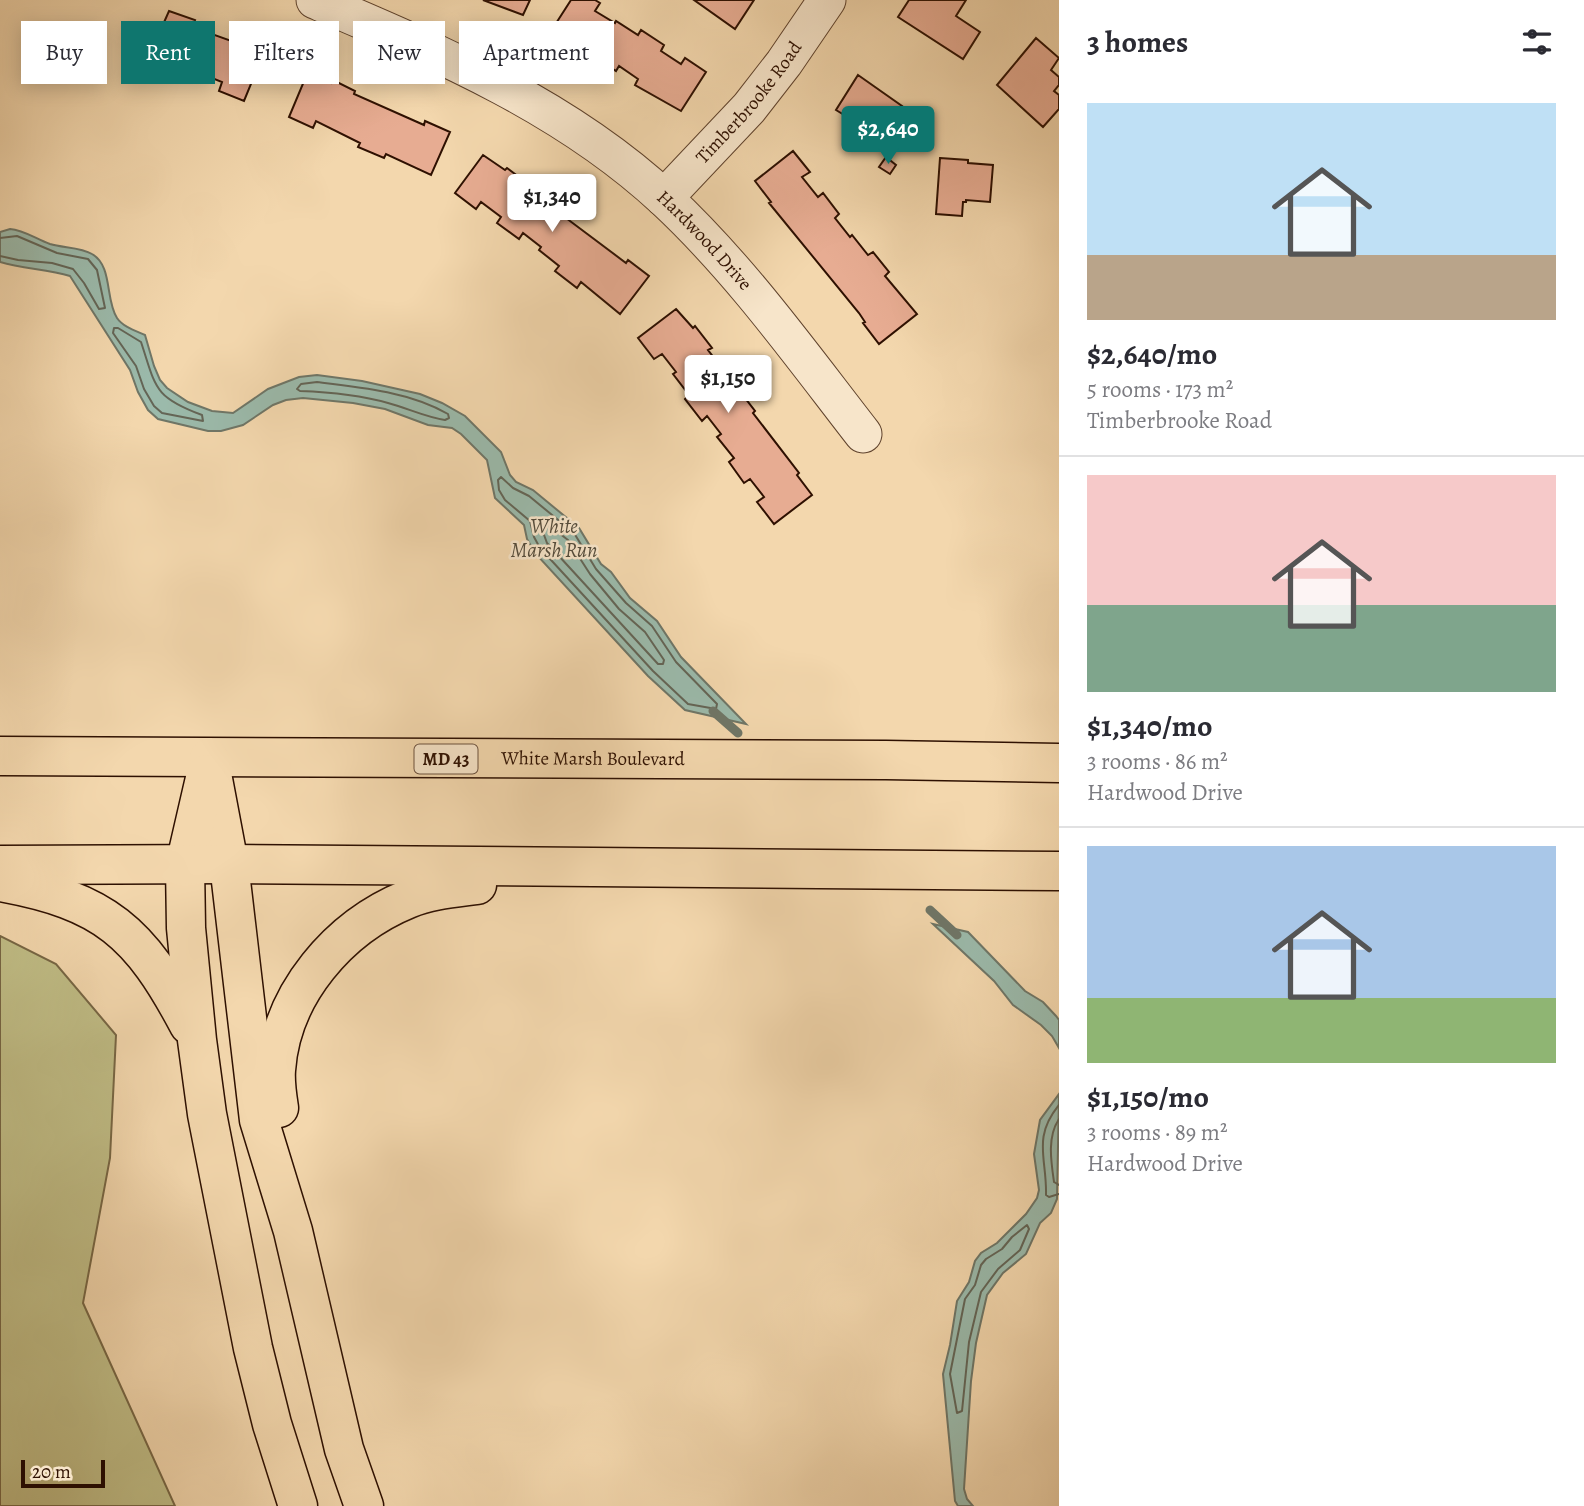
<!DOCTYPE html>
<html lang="en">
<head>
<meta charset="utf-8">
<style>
	body { margin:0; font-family:Alegreya,serif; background:#f7f7f7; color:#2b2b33; height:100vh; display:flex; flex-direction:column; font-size:26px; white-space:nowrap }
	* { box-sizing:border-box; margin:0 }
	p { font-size:23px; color:#7c7c81 }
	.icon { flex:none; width:38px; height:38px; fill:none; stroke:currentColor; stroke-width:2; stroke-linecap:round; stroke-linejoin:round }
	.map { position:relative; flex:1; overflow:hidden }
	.drawer { display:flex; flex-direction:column; background:#fff; width:525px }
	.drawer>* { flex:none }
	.hud { position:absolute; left:21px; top:21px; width:665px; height:63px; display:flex; gap:14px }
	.scale { position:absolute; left:21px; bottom:18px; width:84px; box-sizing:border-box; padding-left:7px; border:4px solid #2e1001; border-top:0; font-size:19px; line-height:24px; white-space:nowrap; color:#2e1001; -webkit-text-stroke:5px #f7e5ca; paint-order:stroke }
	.price { position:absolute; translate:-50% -60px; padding:0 16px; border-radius:7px; background:#fff; color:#222; font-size:23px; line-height:46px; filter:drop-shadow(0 2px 4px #0008) }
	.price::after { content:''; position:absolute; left:50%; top:42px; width:21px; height:16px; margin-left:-10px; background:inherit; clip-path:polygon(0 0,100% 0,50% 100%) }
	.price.active { background:#0f766e; color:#fff }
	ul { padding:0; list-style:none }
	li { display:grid; align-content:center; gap:14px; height:371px; padding:0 28px }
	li+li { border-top:2px solid #e1e1e2 }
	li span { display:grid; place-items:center; height:217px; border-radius:0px; color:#555 }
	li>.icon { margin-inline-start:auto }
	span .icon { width:126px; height:126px; fill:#fffc; stroke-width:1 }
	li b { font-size:30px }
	h2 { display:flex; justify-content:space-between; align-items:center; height:84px; padding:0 28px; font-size:30px }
	.chip { padding:0 24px; border-radius:0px; background:#fff; box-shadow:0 4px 18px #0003; font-size:24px; line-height:63px }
	.chip.active { background:#0f766e; color:#fff }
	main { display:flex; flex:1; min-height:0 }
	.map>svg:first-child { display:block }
	.green { fill:#c0bd86; stroke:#764; stroke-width:2 }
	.water { fill:#9bbaab; stroke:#6f7667; stroke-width:2 }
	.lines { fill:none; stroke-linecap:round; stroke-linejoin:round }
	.shore { stroke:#646556; stroke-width:2 }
	.stream { stroke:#6f7667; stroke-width:9 }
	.building { fill:#e7ac92; stroke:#2e1001; stroke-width:2 }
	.minor-casing { stroke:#5f422c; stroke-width:39 }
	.highway-casing { stroke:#2e1001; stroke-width:41 }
	.minor { stroke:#f7e5ca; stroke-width:37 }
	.highway { stroke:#f3d7ad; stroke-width:38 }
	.labels { text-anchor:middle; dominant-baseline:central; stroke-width:5; stroke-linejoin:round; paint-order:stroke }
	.shield { fill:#f7e5ca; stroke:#6a503d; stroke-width:2 }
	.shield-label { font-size:18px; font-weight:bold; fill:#2e1001 }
	.street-label { font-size:19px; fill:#2e1001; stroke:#f7e5ca }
	.water-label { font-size:21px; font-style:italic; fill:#544c3c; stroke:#f7e5ca }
</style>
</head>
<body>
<main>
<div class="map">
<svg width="1059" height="1506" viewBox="0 0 1059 1506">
	<rect width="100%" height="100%" fill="#f3d7ad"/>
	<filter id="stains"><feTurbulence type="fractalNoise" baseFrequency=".00286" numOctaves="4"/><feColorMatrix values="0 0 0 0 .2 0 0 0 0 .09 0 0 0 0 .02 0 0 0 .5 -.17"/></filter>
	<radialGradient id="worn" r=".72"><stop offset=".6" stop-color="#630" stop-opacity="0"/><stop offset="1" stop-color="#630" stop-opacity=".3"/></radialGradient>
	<path class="green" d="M0 936 56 964 116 1035 110 1158 83 1303 175 1506H0Z"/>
	<path class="water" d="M10 229C24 230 36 239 50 244 63 248 81 247 92 254 113 266 105 300 117 318 123 327 136 331 145 335L154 366 160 380 167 388 188 402 212 411 233 413 268 389 299 377 317 375 362 381 420 394 442 403 465 416 501 452 510 475 516 482 533 490 579 528 601 564 611 572 630 598 657 621 681 657 746 724 685 710 648 676 535 553 527 539 524 525 495 498 487 460 461 434 452 428 428 425 385 409 353 403 303 398 286 400 273 405 243 425 221 431H208L158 419 148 410 138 392 130 370 70 276C47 269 23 269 0 262V232Z
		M933 924 968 932 1025 991 1043 1002 1056 1016 1059 1020V1048L1052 1036 1041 1025 1013 1005 994 981Z
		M1059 1094 1057 1199 1051 1213 1040 1223 1026 1254 1003 1273 987 1295 976 1343 971 1381 964 1489 967 1499 973 1506H958L955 1501 943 1374 950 1345 957 1301 969 1282 975 1261 981 1253 997 1243 1026 1214 1037 1198 1039 1190 1034 1154 1040 1120Z"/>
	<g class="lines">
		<path class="shore" d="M0 238 17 236 57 253 88 259 97 270 105 308 99 309 84 283 73 269 52 263 18 260 0 256
			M114 328H118L141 342C156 387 153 397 202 415L203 421 162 413 154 406 144 389 136 366 113 333Z
			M317 382C360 387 410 392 448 414L449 418 445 420C425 417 407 408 388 403 360 395 329 392 300 391L297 389 301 384Z
			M501 477 513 488 529 496 574 533 596 569 626 603 652 626 676 662 717 704 716 709 688 704 653 671 540 548 534 537 530 521 505 500 499 490 498 480Z
			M542 520 568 540 590 574 619 609 645 632 664 660 663 664H658L547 543 540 524Z
			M1059 1105C1032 1138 1047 1158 1046 1195L1049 1197 1059 1194
			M1059 1119C1047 1137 1051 1161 1054 1182L1059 1185
			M1027 1225 1029 1229 1020 1250 998 1269 981 1292 969 1342 962 1411 957 1413 950 1374 965 1299 975 1285 981 1265 986 1259 1002 1249 1012 1237Z"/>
		<path class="stream" d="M713 711 738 733
			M930 910 957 935"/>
	</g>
	<path class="building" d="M483 0H530L523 15Z
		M571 0H595L600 3 595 11 615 23 616 21 638 35 641 30 664 45 661 51 681 64 685 58 706 72 681 111 635 85 638 79 619 66 616 71 595 57 593 60 570 45 572 43 553 28Z
		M694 0H754L735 29Z
		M909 0H966L956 16 980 32 963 59 898 17Z
		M169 11 195 20 192 27 240 44 239 47 262 57 244 101 219 91 222 82 200 73 199 76 150 54Z
		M1036 38 1059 58 1051 70 1059 77V85L1054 91 1059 95V109L1043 127 997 85Z
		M307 74 331 83 333 80 355 91 354 94 424 125 425 121 450 132 431 175 386 154 384 158 358 147 360 143 316 121 313 128 289 117Z
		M858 75 902 106 893 119 903 125 895 136 886 131 882 138 836 110Z
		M793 151 810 172 802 177 818 197 823 193 839 214 835 218 850 237 852 235 868 255 873 252 889 272 885 276 917 314 879 344 863 323 865 322 859 313 769 203 771 202 755 181Z
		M483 155 505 170 507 168 568 214 566 218 626 263 628 260 649 276 620 314 581 282 577 288 555 271 559 266 539 250 541 247 523 233 519 239 497 223 501 217 481 202 476 209 455 193Z
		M886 157 896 165 890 174 879 167Z
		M940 158 968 160V163L993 165 990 202 966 200V202H963L962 216 936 214Z
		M676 309 693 328 695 326 712 348 708 350 755 411 753 413 799 473 797 475 812 495 774 524 757 502 764 497 750 479 744 483 729 462 734 458 717 437 721 434 707 416 702 421 685 399 689 395 673 374 676 372 662 354 654 359 638 338Z"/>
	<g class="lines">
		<defs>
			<g id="minor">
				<path id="s1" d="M315 0C439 53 565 106 665 199 740 269 800 353 863 434"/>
				<path id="s2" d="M664 198 749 108 784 63 827 0"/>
			</g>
			<g id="highway">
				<path id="s3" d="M0 756 886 760 1059 763"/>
				<path d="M209 758 229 864 259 1120 293 1231 344 1449 364 1506"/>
				<path d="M206 774 185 865 186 928 197 1040 207 1114 253 1348 272 1424 298 1506"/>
				<path d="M0 865 229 864 1059 871"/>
				<path d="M0 882C105 901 140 932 189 1025"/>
				<path d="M279 1108C277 1095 275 1083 276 1070 281 994 339 927 408 899 429 890 454 888 477 885"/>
			</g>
		</defs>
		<use href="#minor" class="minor-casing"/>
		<use href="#highway" class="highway-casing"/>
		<use href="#minor" class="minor"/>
		<use href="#highway" class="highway"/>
	</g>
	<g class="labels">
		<rect class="shield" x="414.5" y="744.5" width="63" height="29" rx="5"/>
		<g class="shield-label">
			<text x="446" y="759">MD 43</text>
		</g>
		<g class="street-label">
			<text stroke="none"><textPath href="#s2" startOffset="128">Timberbrooke Road</textPath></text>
			<text stroke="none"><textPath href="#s1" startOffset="462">Hardwood Drive</textPath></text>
			<text stroke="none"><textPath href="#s3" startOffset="593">White Marsh Boulevard</textPath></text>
		</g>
		<g class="water-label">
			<text x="554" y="526">White<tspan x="554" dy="24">Marsh Run</tspan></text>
		</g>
	</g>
	<rect width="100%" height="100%" filter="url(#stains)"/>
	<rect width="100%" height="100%" fill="url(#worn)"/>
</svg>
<div class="scale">20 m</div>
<b class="price active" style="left:888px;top:166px">$2,640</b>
<b class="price" style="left:552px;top:234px">$1,340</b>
<b class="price" style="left:728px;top:415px">$1,150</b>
<div class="hud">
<a class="chip">Buy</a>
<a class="chip active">Rent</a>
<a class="chip">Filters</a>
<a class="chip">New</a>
<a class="chip">Apartment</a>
</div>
</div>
<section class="drawer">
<h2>3 homes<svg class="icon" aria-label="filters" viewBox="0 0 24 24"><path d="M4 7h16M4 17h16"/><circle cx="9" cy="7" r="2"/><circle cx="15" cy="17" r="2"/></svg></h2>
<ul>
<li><span style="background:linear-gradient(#bfe0f5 70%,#b9a48a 0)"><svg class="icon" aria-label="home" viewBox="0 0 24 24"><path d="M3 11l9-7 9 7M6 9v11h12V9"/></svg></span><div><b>$2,640/mo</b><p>5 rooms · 173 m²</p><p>Timberbrooke Road</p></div></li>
<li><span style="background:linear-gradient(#f6c9c9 60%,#7fa58c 0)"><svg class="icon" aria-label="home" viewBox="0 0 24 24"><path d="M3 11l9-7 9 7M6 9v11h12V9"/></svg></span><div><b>$1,340/mo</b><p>3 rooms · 86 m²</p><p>Hardwood Drive</p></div></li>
<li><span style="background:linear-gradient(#a9c7e8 70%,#8fb573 0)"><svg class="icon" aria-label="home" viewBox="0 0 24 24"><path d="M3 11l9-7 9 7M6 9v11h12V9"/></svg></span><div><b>$1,150/mo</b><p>3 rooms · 89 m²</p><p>Hardwood Drive</p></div></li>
</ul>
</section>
</main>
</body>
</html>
